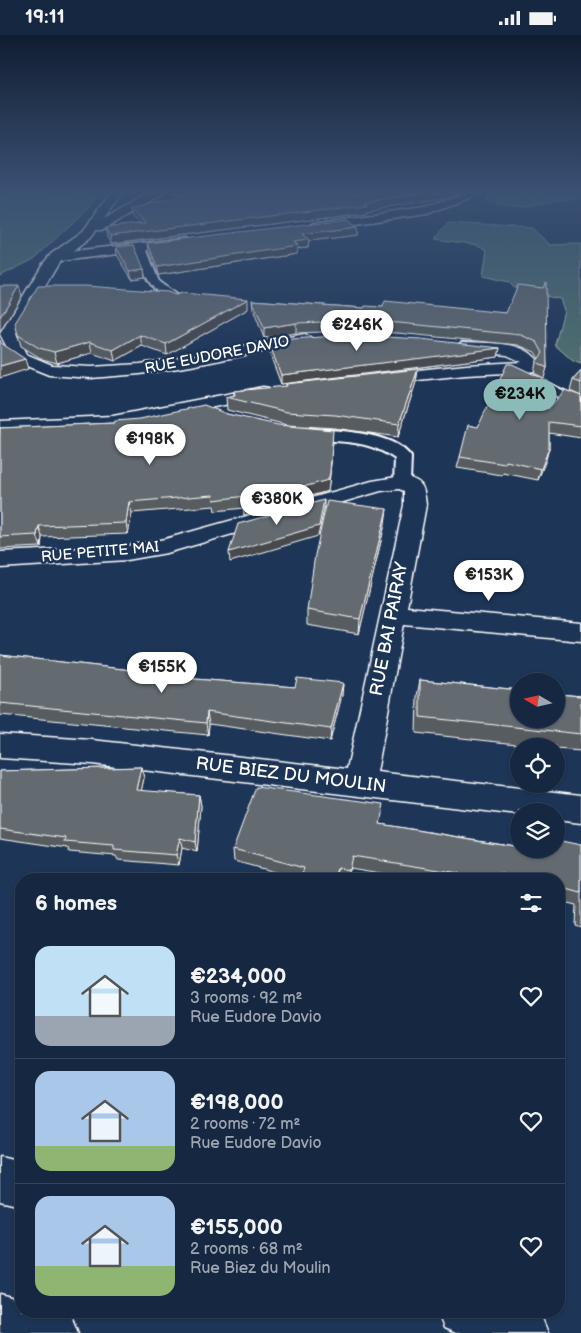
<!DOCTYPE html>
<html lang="en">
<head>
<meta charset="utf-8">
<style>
	body { margin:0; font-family:"Balsamiq Sans",sans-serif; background:#23344c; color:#f1f3f6; height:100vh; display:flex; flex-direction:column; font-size:19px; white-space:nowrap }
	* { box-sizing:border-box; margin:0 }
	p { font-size:16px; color:#9ea6b1 }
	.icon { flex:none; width:28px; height:28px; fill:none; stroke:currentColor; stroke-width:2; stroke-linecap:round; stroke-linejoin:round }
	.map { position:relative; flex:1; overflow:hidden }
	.side { position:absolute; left:15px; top:838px; width:550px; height:445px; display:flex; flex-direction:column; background:#162841; border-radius:20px; box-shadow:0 1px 4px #0004,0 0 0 1px #35445a }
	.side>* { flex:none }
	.needle { width:32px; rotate:279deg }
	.tools { position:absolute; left:510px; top:638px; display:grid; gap:10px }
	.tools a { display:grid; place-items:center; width:55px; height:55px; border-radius:50%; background:#162841; box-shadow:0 1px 4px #0004,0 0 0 1px #35445a; font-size:25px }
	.price { position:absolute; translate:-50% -42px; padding:0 11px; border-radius:18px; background:#fff; color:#222; font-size:16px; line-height:32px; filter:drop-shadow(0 1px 2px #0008) }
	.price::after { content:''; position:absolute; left:50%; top:30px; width:15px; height:11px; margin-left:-8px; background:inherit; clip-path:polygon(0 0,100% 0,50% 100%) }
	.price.selected { background:#8bbbb9; color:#111 }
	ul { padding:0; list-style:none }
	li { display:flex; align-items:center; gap:15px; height:125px; padding:0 20px }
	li+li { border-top:1px solid #35445a }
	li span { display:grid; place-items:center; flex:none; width:140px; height:100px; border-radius:15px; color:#555 }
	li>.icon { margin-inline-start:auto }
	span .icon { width:60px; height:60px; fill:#fffc; stroke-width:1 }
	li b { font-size:21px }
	h2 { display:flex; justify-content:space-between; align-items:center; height:60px; padding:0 20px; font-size:21px }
	.status { display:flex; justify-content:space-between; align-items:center; height:35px; padding:0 25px; background:#162841; direction:ltr }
	.status svg { height:14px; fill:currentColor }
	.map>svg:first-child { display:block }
	.green { fill:#506f6e; stroke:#a8b7b6 }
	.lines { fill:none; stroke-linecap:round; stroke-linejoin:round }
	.service-casing { stroke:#fff; stroke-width:4 }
	.minor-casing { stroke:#fff; stroke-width:3 }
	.trunk-casing { stroke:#fff; stroke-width:3 }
	.service { fill:#1d3557; fill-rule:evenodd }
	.minor { fill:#1d3557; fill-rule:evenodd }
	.trunk { fill:#1d3557; fill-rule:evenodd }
	.wall { fill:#565b5f; stroke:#fff }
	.shaded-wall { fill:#464a4e; stroke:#fff }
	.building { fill:#646a6f; stroke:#fff }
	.labels { text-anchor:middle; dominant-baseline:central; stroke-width:5; stroke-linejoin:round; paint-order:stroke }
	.far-street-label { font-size:15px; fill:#fff; stroke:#1d3557 }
	.street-label { font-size:18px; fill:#fff; stroke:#1d3557 }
</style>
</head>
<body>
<div class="status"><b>19:11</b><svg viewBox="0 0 49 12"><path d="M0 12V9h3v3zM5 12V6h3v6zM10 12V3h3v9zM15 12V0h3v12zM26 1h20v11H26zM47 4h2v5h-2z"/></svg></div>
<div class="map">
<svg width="581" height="1298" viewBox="0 0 581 1298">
	<rect width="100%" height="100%" fill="#1d3557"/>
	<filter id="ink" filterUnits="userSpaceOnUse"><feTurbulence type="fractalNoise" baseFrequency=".02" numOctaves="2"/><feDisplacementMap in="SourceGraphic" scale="10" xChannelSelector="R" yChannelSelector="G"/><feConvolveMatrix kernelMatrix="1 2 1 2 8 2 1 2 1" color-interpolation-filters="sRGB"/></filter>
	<g filter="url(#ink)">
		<path class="green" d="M0 158H99L90 171 34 224 0 241Z
			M581 158V163C571 164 560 164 550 166 523 171 517 178 488 168L486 159Z
			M448 188 532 193 550 210 581 209V329L573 326 555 310 564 275 560 264 516 255 509 247 483 241 487 215 478 210 435 204Z"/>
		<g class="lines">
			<defs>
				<path id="service" d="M141 210 146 213 159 247 182 264V268C176 270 172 268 167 264 147 252 143 234 136 213Z
					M523 336 581 364V373L518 343 516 340Z
					M306 394C334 395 393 396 411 422L410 447 402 452 396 450 394 447 395 424C363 401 335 410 301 401L299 398Z"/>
				<path id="minor" d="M111 158H122L104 184 144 161 166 158 103 195H96L91 202 73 216 185 203 191 207 185 211 60 226 16 299 26 319 52 330 91 332 140 329 191 321 305 299 313 304 311 307 191 331 140 339 91 343 49 340 14 326 0 299 42 230 51 219 83 196Z
					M465 158H482L427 179 314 195 308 191 314 187 425 172Z
					M462 307C486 309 524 304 539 327L534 336 528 337 466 340 380 349 374 348 371 344 374 340 380 339 466 330 522 327 507 320 456 315 454 312Z
					M263 352 269 353 272 357 269 361 113 392 0 398V386L113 381Z
					M402 441C423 446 424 450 426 470L407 572 581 588V606L404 589 377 737 581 760V788L556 785V776H519V780L92 729 0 723V699L92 705 347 734 404 470V456L399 454 381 456 167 518 127 525 0 533V517L127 511 165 504 372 446Z"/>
				<path id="trunk" d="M0 1122 21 1127V1171L0 1166Z
					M0 1259 21 1265V1276H61L71 1281 78 1298H0Z
					M437 1276H531L541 1281 548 1298H456L444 1293Z"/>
			</defs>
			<use href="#service" class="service-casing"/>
			<use href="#minor" class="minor-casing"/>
			<use href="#trunk" class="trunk-casing"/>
			<use href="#service" class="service"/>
			<use href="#minor" class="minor"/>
			<use href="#trunk" class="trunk"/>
		</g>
		<path class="wall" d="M174 158H459L450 162 367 175V177L111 209 107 202 105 193 140 189 133 182 132 174 181 161Z
			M358 192V200L309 206 308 213 297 214V219L158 240 149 216 148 208Z
			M116 212 144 234 145 242 132 244 117 220Z
			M543 253 547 333 544 343 534 338 536 327 539 324 535 317 518 310 397 298 349 296 296 298 264 303 253 274 252 265 364 273 383 272 506 278Z
			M175 260 248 274 167 320 142 311 115 326 92 318 57 328 42 324 21 311 18 300Z
			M269 308 500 313 498 322 421 332 281 349 269 317Z
			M418 334 416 347 398 402 334 393 287 390 227 375 226 362 234 360V356L286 352V349Z
			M581 336V361L570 356 573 345Z
			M581 361V403L549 398V413L538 445 503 438 502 440 457 433 460 422 478 392 548 374Z
			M227 379 333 406 329 449 328 456 244 480V473L215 476 214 471 132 478 128 499 42 502 41 512 0 514V393L114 388Z
			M385 489 359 599 307 590V575Z
			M0 620 158 638V641L295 652 343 648 342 660 330 706 209 689 208 700 0 680Z
			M420 645 581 661V716L556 714V711H535L416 698 417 661Z
			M141 732 144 743 141 756 199 760 201 771 197 817 182 813 179 830 118 825 116 821 69 817 68 813 0 803V736Z
			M380 789 546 816 547 814H556L581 810V892L575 890 576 870 559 866V844H416L350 833 348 844H300L234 826 233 814Z"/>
		<path class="shaded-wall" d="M422 158H459L450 162 367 175V177L111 209 110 201 365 167Z
			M358 192V200L309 206 308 213 297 214V219L158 240 157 232 293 207 302 199Z
			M144 234 145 242 132 244 130 236Z
			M19 251 22 261 0 297V282Z
			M248 264V274L167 320 166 309Z
			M296 288V298L264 303V293Z
			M140 300 142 311 115 326 113 315Z
			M90 307 92 318 57 328 54 317Z
			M500 313 498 322 421 332 281 349V340Z
			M25 324 28 334 0 343V331Z
			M418 334 416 347 398 402 399 389Z
			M333 406 329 449 328 456 244 480V469Z
			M549 413 546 425 538 445 541 434Z
			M324 465V474L318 501 230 527 229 517Z
			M129 467 132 478 128 499 126 488Z
			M387 474 385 489 359 599 360 584Z
			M39 491 42 502 41 512 37 500Z
			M343 648 342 660 330 706 331 694Z
			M207 677 209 689 208 700 206 688Z
			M141 732 144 743 139 766 136 755Z
			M199 760 201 771 197 817 195 807Z
			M180 803 182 813 179 830 176 820Z
			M338 833 337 844H335Z"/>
		<path class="building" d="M191 158H422L365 167 367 169 110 201 105 193 146 188 132 174Z
			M348 184 358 192 302 199 309 205 293 207 297 211 157 232 148 208Z
			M134 210 144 234 130 236 116 212Z
			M546 247 547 333 536 327 543 318 537 307 521 300 399 288 350 286 296 288 264 293 252 265 364 273 365 271 383 272 385 266 506 278 518 250 543 253Z
			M0 251H19L0 282Z
			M38 251H86L168 257 175 260 182 258 248 264 166 309 140 300 113 315 90 307 54 317 39 313 18 300 15 288Z
			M350 300 421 304 500 313 423 323 281 340 269 308 292 304Z
			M0 305 1 308 25 324 0 331Z
			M507 329H512L548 346V374L565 355 581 361V391L549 387V413L541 434 506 426 505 429 460 422 468 390 478 392Z
			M418 334 399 389 335 380 287 377 226 362 235 360 234 356 287 351 286 349Z
			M581 336V348L573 345Z
			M204 370 227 379 278 390 333 395 330 438 328 445 244 469 246 461 214 465 213 460 129 467 126 488 39 491 37 500 0 502V393L114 388 115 386 140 384Z
			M324 465 319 491 229 517 238 489Z
			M327 466 387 474 360 584 307 575 315 520Z
			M0 620 158 638 157 641 295 652 297 643 343 648 331 694 207 677 206 688 0 668Z
			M420 645 519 655V684H556V659L581 661V699L420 682Z
			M141 732 136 755 199 760 195 807 180 803 176 820 114 815V811L65 807 66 803 0 794V736Z
			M256 752 384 769 380 789 519 812V814H530L552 817V814H556V805L581 810V858L559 852V844H523L499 838V844H458V838L352 821 349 835 338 833 335 844H300L304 833 233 814Z"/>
	</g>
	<linearGradient id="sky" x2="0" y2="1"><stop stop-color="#101d30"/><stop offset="0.46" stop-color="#3a5174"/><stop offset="1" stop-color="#3a5174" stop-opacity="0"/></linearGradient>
	<rect width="581" height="340" fill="url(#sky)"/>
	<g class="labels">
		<g class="far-street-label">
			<text transform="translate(217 320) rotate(-11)">RUE EUDORE DAVIO</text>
			<text transform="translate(100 517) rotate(-5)">RUE PETITE MAI</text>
		</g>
		<g class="street-label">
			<text transform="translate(389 594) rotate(-79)">RUE BAI PAIRAY</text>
			<text transform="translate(291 740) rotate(7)">RUE BIEZ DU MOULIN</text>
		</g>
	</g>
</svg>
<div class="tools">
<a><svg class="needle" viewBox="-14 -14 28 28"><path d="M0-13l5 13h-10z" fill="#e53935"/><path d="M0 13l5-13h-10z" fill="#9ea6b1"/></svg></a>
<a><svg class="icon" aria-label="locate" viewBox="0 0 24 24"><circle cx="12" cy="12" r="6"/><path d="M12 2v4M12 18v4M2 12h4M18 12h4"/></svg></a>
<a><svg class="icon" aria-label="layers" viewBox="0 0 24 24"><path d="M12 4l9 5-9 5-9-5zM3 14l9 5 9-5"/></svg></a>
</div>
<b class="price" style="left:357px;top:317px">€246K</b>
<b class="price selected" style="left:520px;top:386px">€234K</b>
<b class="price" style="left:150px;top:431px">€198K</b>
<b class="price" style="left:277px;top:491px">€380K</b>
<b class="price" style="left:489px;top:567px">€153K</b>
<b class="price" style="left:162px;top:659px">€155K</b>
<section class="side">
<h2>6 homes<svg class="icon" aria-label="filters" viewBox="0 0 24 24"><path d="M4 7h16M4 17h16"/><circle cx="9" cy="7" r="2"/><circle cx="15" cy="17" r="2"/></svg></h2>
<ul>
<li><span style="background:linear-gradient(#bfe0f5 70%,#9aa5b1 0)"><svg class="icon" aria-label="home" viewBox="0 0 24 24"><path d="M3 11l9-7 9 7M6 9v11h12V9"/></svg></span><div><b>€234,000</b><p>3 rooms · 92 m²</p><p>Rue Eudore Davio</p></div><svg class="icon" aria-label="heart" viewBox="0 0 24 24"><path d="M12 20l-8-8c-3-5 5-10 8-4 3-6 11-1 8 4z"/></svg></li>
<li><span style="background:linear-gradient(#a9c7e8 75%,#8fb573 0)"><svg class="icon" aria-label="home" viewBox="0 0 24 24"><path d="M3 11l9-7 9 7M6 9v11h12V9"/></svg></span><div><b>€198,000</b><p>2 rooms · 72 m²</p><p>Rue Eudore Davio</p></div><svg class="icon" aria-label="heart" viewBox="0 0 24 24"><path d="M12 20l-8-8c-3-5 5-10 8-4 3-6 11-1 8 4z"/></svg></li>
<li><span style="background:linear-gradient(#a9c7e8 70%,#8fb573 0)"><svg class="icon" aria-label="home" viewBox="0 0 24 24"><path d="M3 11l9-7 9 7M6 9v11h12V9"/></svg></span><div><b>€155,000</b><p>2 rooms · 68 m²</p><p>Rue Biez du Moulin</p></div><svg class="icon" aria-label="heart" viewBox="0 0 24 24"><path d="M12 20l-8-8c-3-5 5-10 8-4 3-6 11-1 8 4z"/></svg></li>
</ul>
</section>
</div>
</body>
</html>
